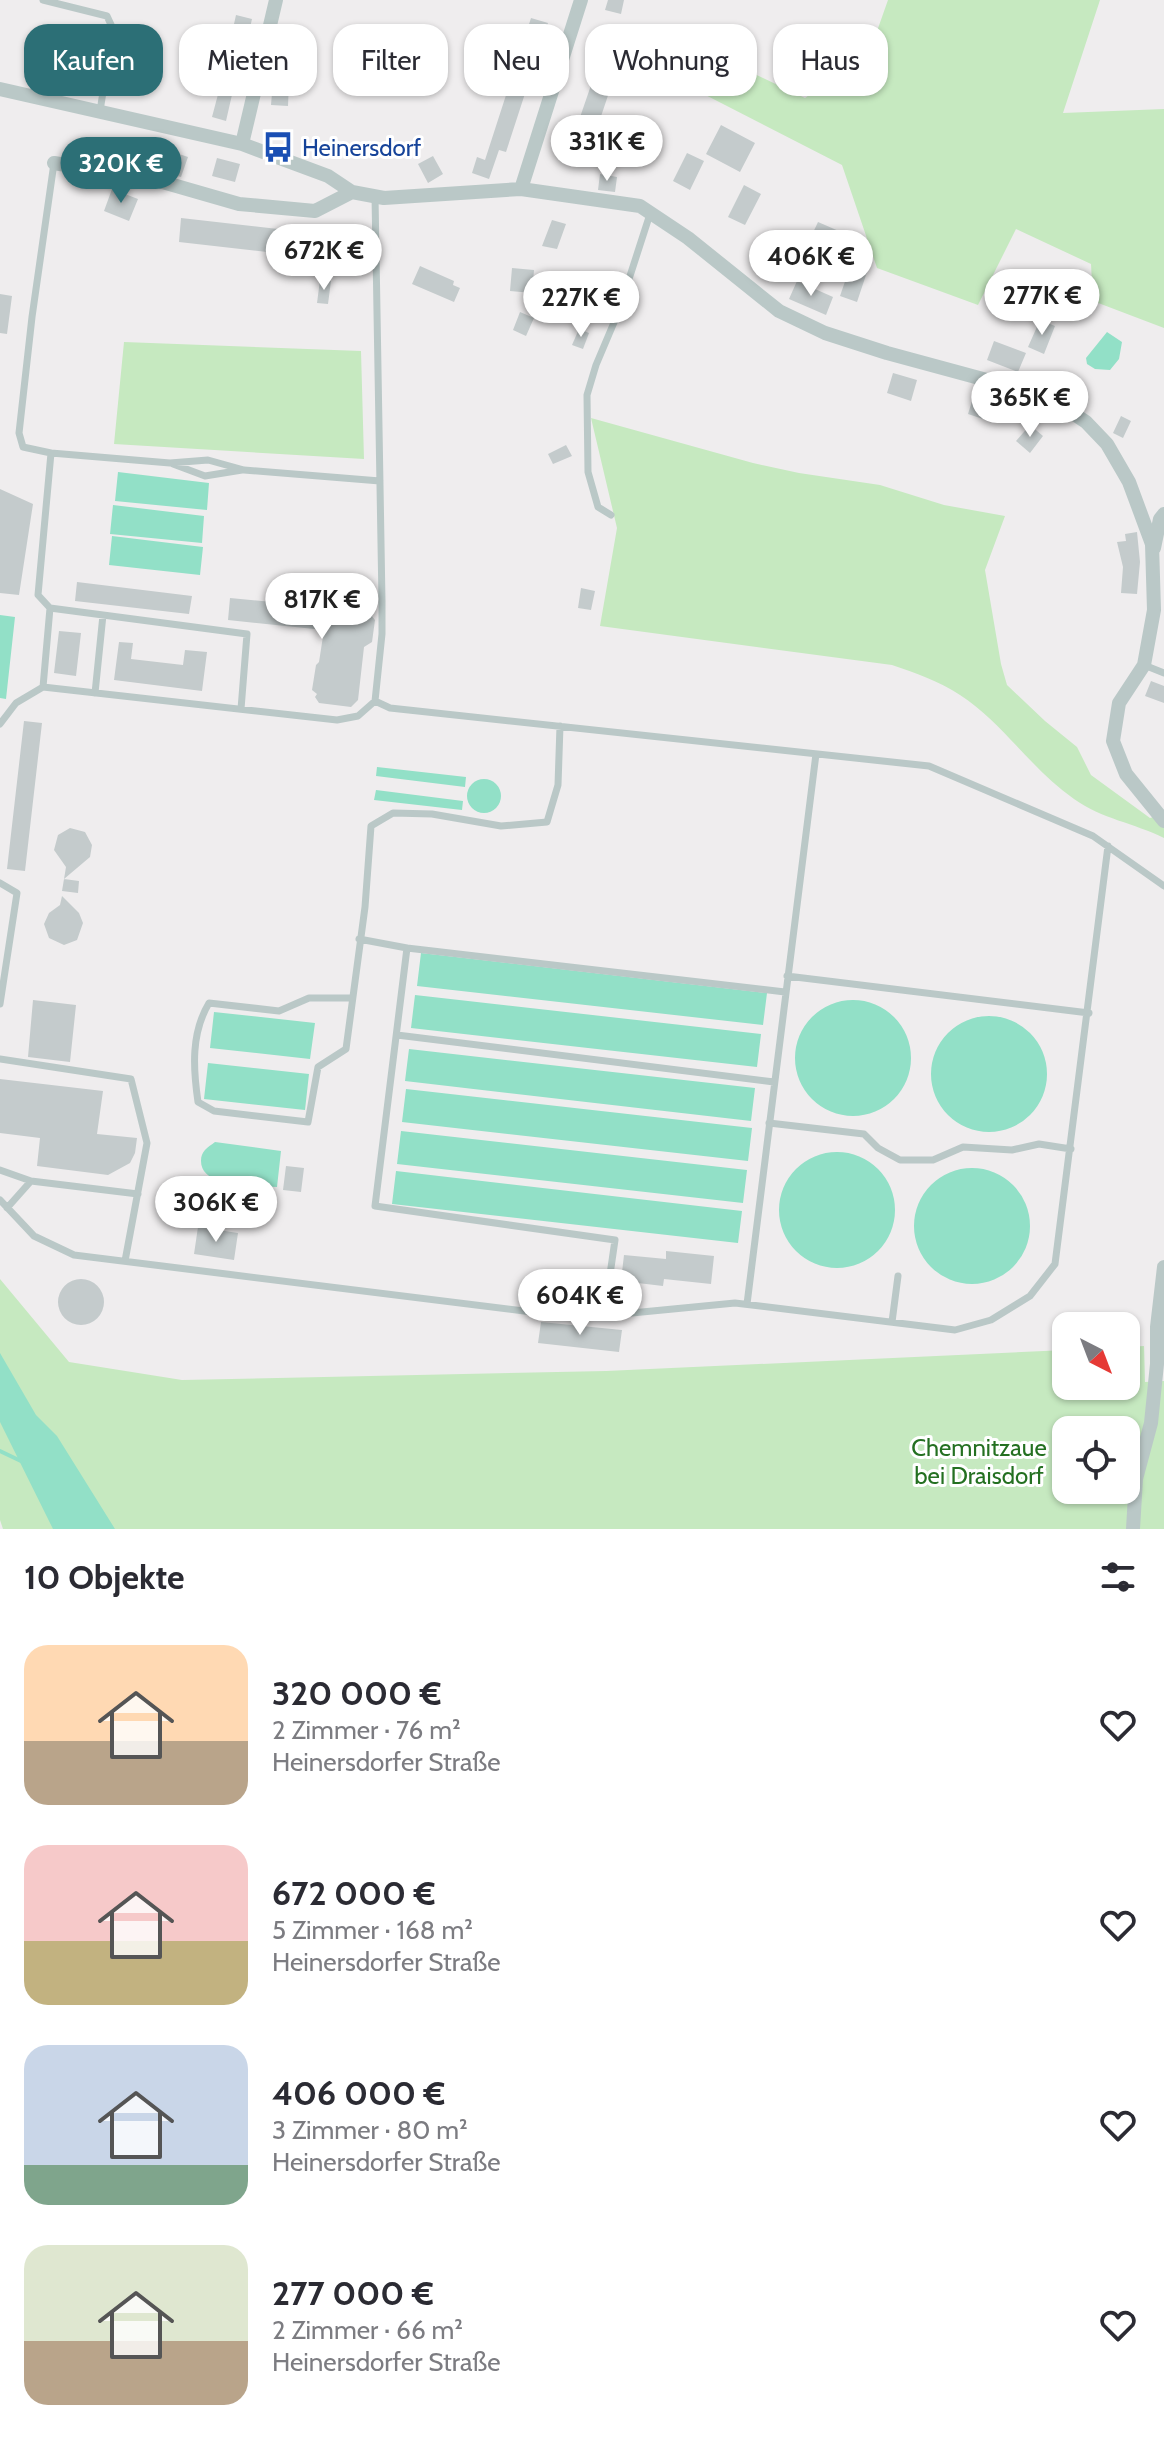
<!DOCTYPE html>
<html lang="de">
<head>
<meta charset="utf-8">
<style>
	body { margin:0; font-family:Cabin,sans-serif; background:#f2f2f3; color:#2b2b33; height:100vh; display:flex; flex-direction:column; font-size:30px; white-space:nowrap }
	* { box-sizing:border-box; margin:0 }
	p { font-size:26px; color:#7c7c81 }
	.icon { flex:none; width:44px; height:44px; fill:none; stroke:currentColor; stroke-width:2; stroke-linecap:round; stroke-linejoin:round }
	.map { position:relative; height:1529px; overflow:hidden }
	.panel { display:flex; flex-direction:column; background:#fff; flex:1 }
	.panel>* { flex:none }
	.banner { position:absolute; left:24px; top:24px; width:1116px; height:72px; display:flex; gap:16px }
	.needle { width:52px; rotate:138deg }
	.fabs { position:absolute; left:1052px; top:1312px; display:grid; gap:16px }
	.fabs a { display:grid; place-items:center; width:88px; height:88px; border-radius:16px; background:#fff; box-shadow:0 2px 6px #0004; font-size:40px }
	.price { position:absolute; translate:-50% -68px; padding:0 18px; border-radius:28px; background:#fff; color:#222; font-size:26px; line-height:52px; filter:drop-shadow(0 2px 4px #0008) }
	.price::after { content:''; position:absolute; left:50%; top:48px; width:24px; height:18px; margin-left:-12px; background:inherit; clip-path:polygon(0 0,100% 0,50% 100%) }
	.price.selected { background:#2c6f76; color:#fff }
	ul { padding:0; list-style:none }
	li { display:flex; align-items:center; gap:24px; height:200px; padding:0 24px }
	li span { display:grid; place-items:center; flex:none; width:224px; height:160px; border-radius:24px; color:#555 }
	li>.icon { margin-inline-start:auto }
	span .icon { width:96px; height:96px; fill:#fffc; stroke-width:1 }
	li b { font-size:34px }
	h2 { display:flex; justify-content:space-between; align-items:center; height:96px; padding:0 24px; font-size:34px }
	.chip { padding:0 28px; border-radius:24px; background:#fff; box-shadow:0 2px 6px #0004; font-size:28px; line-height:72px }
	.chip.selected { background:#2c6f76; color:#fff }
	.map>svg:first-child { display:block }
	.green { fill:#c6e9c0; fill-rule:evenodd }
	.water { fill:#92e0c7 }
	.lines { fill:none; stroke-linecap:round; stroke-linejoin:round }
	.stream { stroke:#92e0c7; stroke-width:4 }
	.building { fill:#c4cbcc }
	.lane { stroke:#bac8c7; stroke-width:7 }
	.street { stroke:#bac8c7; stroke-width:14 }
	.labels { text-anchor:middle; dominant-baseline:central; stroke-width:6; stroke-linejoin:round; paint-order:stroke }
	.transit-label { font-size:24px; fill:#164399; stroke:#fff; text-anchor:start }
	.park-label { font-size:24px; fill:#247021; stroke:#fff }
</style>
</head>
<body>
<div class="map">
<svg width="1164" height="1529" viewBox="0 0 1164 1529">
	<rect width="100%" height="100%" fill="#efedee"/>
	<path class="green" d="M888 0H1100L1063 113 1164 109V328L1093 301 1091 264 1016 229 978 305 877 268 842 165 686 85 700 48 805 98 870 51Z
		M124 342 361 351 364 459 114 444Z
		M591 418 753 463 799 473 880 485 944 505 1005 516 985 570 1001 664 1007 685 1045 721 1077 747 1091 775 1150 818 1164 814V838C1134 823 1102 819 1074 799 1031 769 1003 723 960 695 939 681 915 673 892 665L600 626 617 528Z
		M0 1279 69 1362 182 1380 606 1371 1066 1350V1386H1126V1347L1144 1346 1145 1382 1164 1381V1529H3L0 1520ZM1066 1430H1126V1490H1066Z"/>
	<path class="water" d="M1107 332 1122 342 1119 359 1110 370 1095 369 1087 364 1086 358Z
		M118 472 209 483 207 510 115 501Z
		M113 505 204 516 202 543 110 534Z
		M112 536 203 547 200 575 109 565Z
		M0 615 15 617 6 699 0 698Z
		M377 767 466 777 465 787 376 776Z
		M467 796a17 17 0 1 1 34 0a17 17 0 1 1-34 0Z
		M376 790 463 801 462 810 374 800Z
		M421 953 767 993 763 1025 417 986Z
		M415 995 761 1034 757 1067 411 1028Z
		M795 1058a58 58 0 1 1 116 0a58 58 0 1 1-116 0Z
		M214 1012 315 1023 310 1059 210 1048Z
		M931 1074a58 58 0 1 1 116 0a58 58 0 1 1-116 0Z
		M409 1049 755 1088 751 1121 405 1081Z
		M208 1063 309 1074 305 1110 204 1099Z
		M406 1089 752 1128 748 1161 402 1122Z
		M401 1131 747 1170 743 1203 397 1164Z
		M215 1142 281 1151 277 1187C256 1185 201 1189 201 1161 201 1151 207 1148 215 1142Z
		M779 1210a58 58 0 1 1 116 0a58 58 0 1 1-116 0Z
		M914 1226a58 58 0 1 1 116 0a58 58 0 1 1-116 0Z
		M396 1171 742 1211 738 1243 392 1204Z
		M0 1353 36 1415 57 1436 115 1529H53L0 1422Z"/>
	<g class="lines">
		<path class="stream" d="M0 1451 23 1462"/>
	</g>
	<path class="building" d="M608 0H624L621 14 605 10Z
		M236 15 252 19 246 45 230 42Z
		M531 18 548 23 506 152 499 150 489 179 472 173 477 157 485 160Z
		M286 24 301 29 292 57 277 52Z
		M611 27 629 33 585 164 566 158Z
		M273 81 289 82 288 106 271 105Z
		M221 83 234 86 226 121 212 117Z
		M721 125 755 143 740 172 706 154Z
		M164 149 188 157 181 177 157 171Z
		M687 153 704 161 690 190 673 181Z
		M433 156 443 174 428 183 418 164Z
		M217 158 240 164 235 182 212 176Z
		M600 174 617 177 615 192 598 190Z
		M744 185 761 194 745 225 728 217Z
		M112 189 138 199 129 221 104 211Z
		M181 218 278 229 276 253 179 242Z
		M552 220 566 224 557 249 542 246Z
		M818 222 855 238 846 257 809 241Z
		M784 240 800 246 786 280 771 274Z
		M851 264 868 269 857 302 840 296Z
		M420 266 454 281 453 285 460 288 454 302 412 284Z
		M512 268 534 270 532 293 510 291Z
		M573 271 587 273 585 290 570 288Z
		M1015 279 1049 294 1040 312 1007 297Z
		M320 280 331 281 328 304 317 303Z
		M797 281 833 297 826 315 789 299Z
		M593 290 608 294 604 309 588 304Z
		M0 294 12 296 7 334 0 333Z
		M520 312 534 318 526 336 513 330Z
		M1040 320 1055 326 1044 354 1028 347Z
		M579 329 589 333 583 349 572 345Z
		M994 341 1026 353 1018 372 987 360Z
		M893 373 917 380 911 401 887 393Z
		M973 398 995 406 989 421 968 414Z
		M1005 398 1018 402 1013 415 1000 411Z
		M1121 416 1131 421 1123 438 1113 433Z
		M1030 425 1043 436 1030 453 1016 441Z
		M566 445 572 456 553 464 548 454Z
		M0 489 33 504 19 595 0 593Z
		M1137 532 1140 562 1137 594 1121 593 1123 567 1117 542 1126 541 1125 534Z
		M77 582 192 596 189 614 75 601Z
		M581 588 595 591 591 610 578 608Z
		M230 598 333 608 339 603 363 605 375 620 372 642 364 647 358 700 351 707 319 703 315 697 317 694 312 690 316 665 319 662 324 630 228 620Z
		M59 631 81 633 76 676 54 673Z
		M119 642 133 643 131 659 183 665 185 650 207 652 202 691 114 680Z
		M1151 681 1164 686V703L1145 696Z
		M24 721 42 723 25 871 7 869Z
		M70 828 85 832 92 845 90 857 64 879 79 881 78 893 62 891 66 867 54 850 58 835Z
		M62 896 79 913 83 923 77 940 64 945 49 938 44 924 49 913 60 905Z
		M33 1000 76 1005 70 1062 28 1057Z
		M0 1079 103 1091 97 1134 137 1138 135 1153 130 1163 108 1175 37 1166 40 1138 0 1133Z
		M286 1166 304 1168 301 1192 283 1190Z
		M198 1227 238 1233 234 1260 194 1254Z
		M666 1251 714 1256 711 1284 664 1279 663 1286 621 1281 624 1255 666 1259Z
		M58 1302a23 23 0 1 1 46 0a23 23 0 1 1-46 0Z
		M541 1322 622 1330 619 1352 538 1343Z"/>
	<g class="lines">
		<path class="lane" d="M43 0 107 16 113 29 100 111
			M375 196 382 601V634L375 701 390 708 929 766 1093 836 1164 886
			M51 453 170 463 208 460 244 470 380 481
			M173 464 205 476 242 470
			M611 515 598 507 588 472 587 395 596 365 618 313 650 214
			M50 608 247 634 241 709
			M1144 665 1164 673
			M43 687 50 608 38 595 51 453 23 447 19 433 32 317 54 163
			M95 693 103 615
			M0 724 16 703 43 687 337 720 358 716 375 701
			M0 883 17 893 0 1004
			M359 939 407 948 375 1206 615 1240 604 1316
			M407 948 785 992
			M787 976 1089 1013
			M352 998H309L279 1011 209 1003C191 1033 193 1068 198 1102L214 1111 308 1122 318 1067 346 1049 365 907 371 826 393 813 432 814 501 826 547 822 558 785 560 726
			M397 1035 774 1082
			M0 1059 131 1079 147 1143 125 1261
			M769 1123 864 1134 878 1148 900 1160H933L963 1147 1012 1150 1039 1144 1071 1149
			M0 1170 31 1181
			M0 1200 34 1236 74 1255 580 1318 735 1303 955 1330 991 1320 1030 1296 1055 1264 1108 846
			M7 1208 31 1181 138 1194
			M747 1304 816 754
			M892 1322 898 1276"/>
		<path class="street" d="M0 89 242 144 328 176 352 192 384 198 521 189 640 206 688 238 779 311 825 333 887 353 1024 390 1056 402 1086 422 1107 444 1129 482 1152 544 1154 610 1144 665 1119 703 1113 741 1126 774 1164 821
			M242 144 276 0
			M54 163 159 181 239 204 315 211 352 192
			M521 189 581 0
			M1154 548 1160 519 1164 514
			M1133 1529 1136 1479 1151 1423 1157 1364V1327L1164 1267"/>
	</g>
	<defs>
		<symbol id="bus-bare" viewBox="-9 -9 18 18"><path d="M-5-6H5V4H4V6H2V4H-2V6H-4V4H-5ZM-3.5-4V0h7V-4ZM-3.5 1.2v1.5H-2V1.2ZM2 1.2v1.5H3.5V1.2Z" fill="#1a4fb4" stroke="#fff" stroke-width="2.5" paint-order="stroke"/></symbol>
	</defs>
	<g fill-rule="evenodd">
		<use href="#bus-bare" x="256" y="125" width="44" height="44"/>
	</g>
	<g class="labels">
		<g class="transit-label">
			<text x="302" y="147">Heinersdorf</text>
		</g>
		<g class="park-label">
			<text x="979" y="1447">Chemnitzaue<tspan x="979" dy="28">bei Draisdorf</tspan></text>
		</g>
	</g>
</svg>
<div class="fabs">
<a><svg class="needle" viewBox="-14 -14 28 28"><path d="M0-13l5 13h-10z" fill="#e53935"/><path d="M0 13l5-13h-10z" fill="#7c7c81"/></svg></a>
<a><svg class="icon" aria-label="locate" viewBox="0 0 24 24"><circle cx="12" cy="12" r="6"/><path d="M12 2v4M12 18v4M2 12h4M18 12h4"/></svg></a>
</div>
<b class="price" style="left:607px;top:183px">331K €</b>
<b class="price selected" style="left:121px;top:205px">320K €</b>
<b class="price" style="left:324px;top:292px">672K €</b>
<b class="price" style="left:811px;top:298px">406K €</b>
<b class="price" style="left:1042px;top:337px">277K €</b>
<b class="price" style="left:581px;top:339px">227K €</b>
<b class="price" style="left:1030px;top:439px">365K €</b>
<b class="price" style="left:322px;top:641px">817K €</b>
<b class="price" style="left:216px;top:1244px">306K €</b>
<b class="price" style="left:580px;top:1337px">604K €</b>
<div class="banner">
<a class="chip selected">Kaufen</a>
<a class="chip">Mieten</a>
<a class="chip">Filter</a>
<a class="chip">Neu</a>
<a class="chip">Wohnung</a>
<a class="chip">Haus</a>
</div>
</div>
<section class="panel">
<h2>10 Objekte<svg class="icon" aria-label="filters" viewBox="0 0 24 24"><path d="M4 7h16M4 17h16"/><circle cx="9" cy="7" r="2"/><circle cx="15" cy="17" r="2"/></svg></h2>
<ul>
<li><span style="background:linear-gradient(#ffd9b3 60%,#b9a48a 0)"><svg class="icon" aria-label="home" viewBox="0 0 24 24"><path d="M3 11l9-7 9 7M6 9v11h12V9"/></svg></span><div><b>320 000 €</b><p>2 Zimmer · 76 m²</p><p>Heinersdorfer Straße</p></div><svg class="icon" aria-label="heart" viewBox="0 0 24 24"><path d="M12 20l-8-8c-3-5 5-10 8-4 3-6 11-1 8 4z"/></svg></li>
<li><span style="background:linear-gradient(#f6c9c9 60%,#c2b280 0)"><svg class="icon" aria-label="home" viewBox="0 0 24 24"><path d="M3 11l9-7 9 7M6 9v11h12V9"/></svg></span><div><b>672 000 €</b><p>5 Zimmer · 168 m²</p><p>Heinersdorfer Straße</p></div><svg class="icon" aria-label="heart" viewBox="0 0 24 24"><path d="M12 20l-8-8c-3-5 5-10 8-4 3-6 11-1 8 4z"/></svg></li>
<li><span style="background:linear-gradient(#c9d6e8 75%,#7fa58c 0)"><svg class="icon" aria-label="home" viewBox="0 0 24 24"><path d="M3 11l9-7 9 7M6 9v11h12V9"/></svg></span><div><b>406 000 €</b><p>3 Zimmer · 80 m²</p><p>Heinersdorfer Straße</p></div><svg class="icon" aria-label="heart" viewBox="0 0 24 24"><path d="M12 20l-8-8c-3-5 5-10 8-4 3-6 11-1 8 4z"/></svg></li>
<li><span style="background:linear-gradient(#dfe7d0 60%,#b9a48a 0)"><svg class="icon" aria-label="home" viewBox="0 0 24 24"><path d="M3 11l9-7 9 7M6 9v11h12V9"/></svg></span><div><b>277 000 €</b><p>2 Zimmer · 66 m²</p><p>Heinersdorfer Straße</p></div><svg class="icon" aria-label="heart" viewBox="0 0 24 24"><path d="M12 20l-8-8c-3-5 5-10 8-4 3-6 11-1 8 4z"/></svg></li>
</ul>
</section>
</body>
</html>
